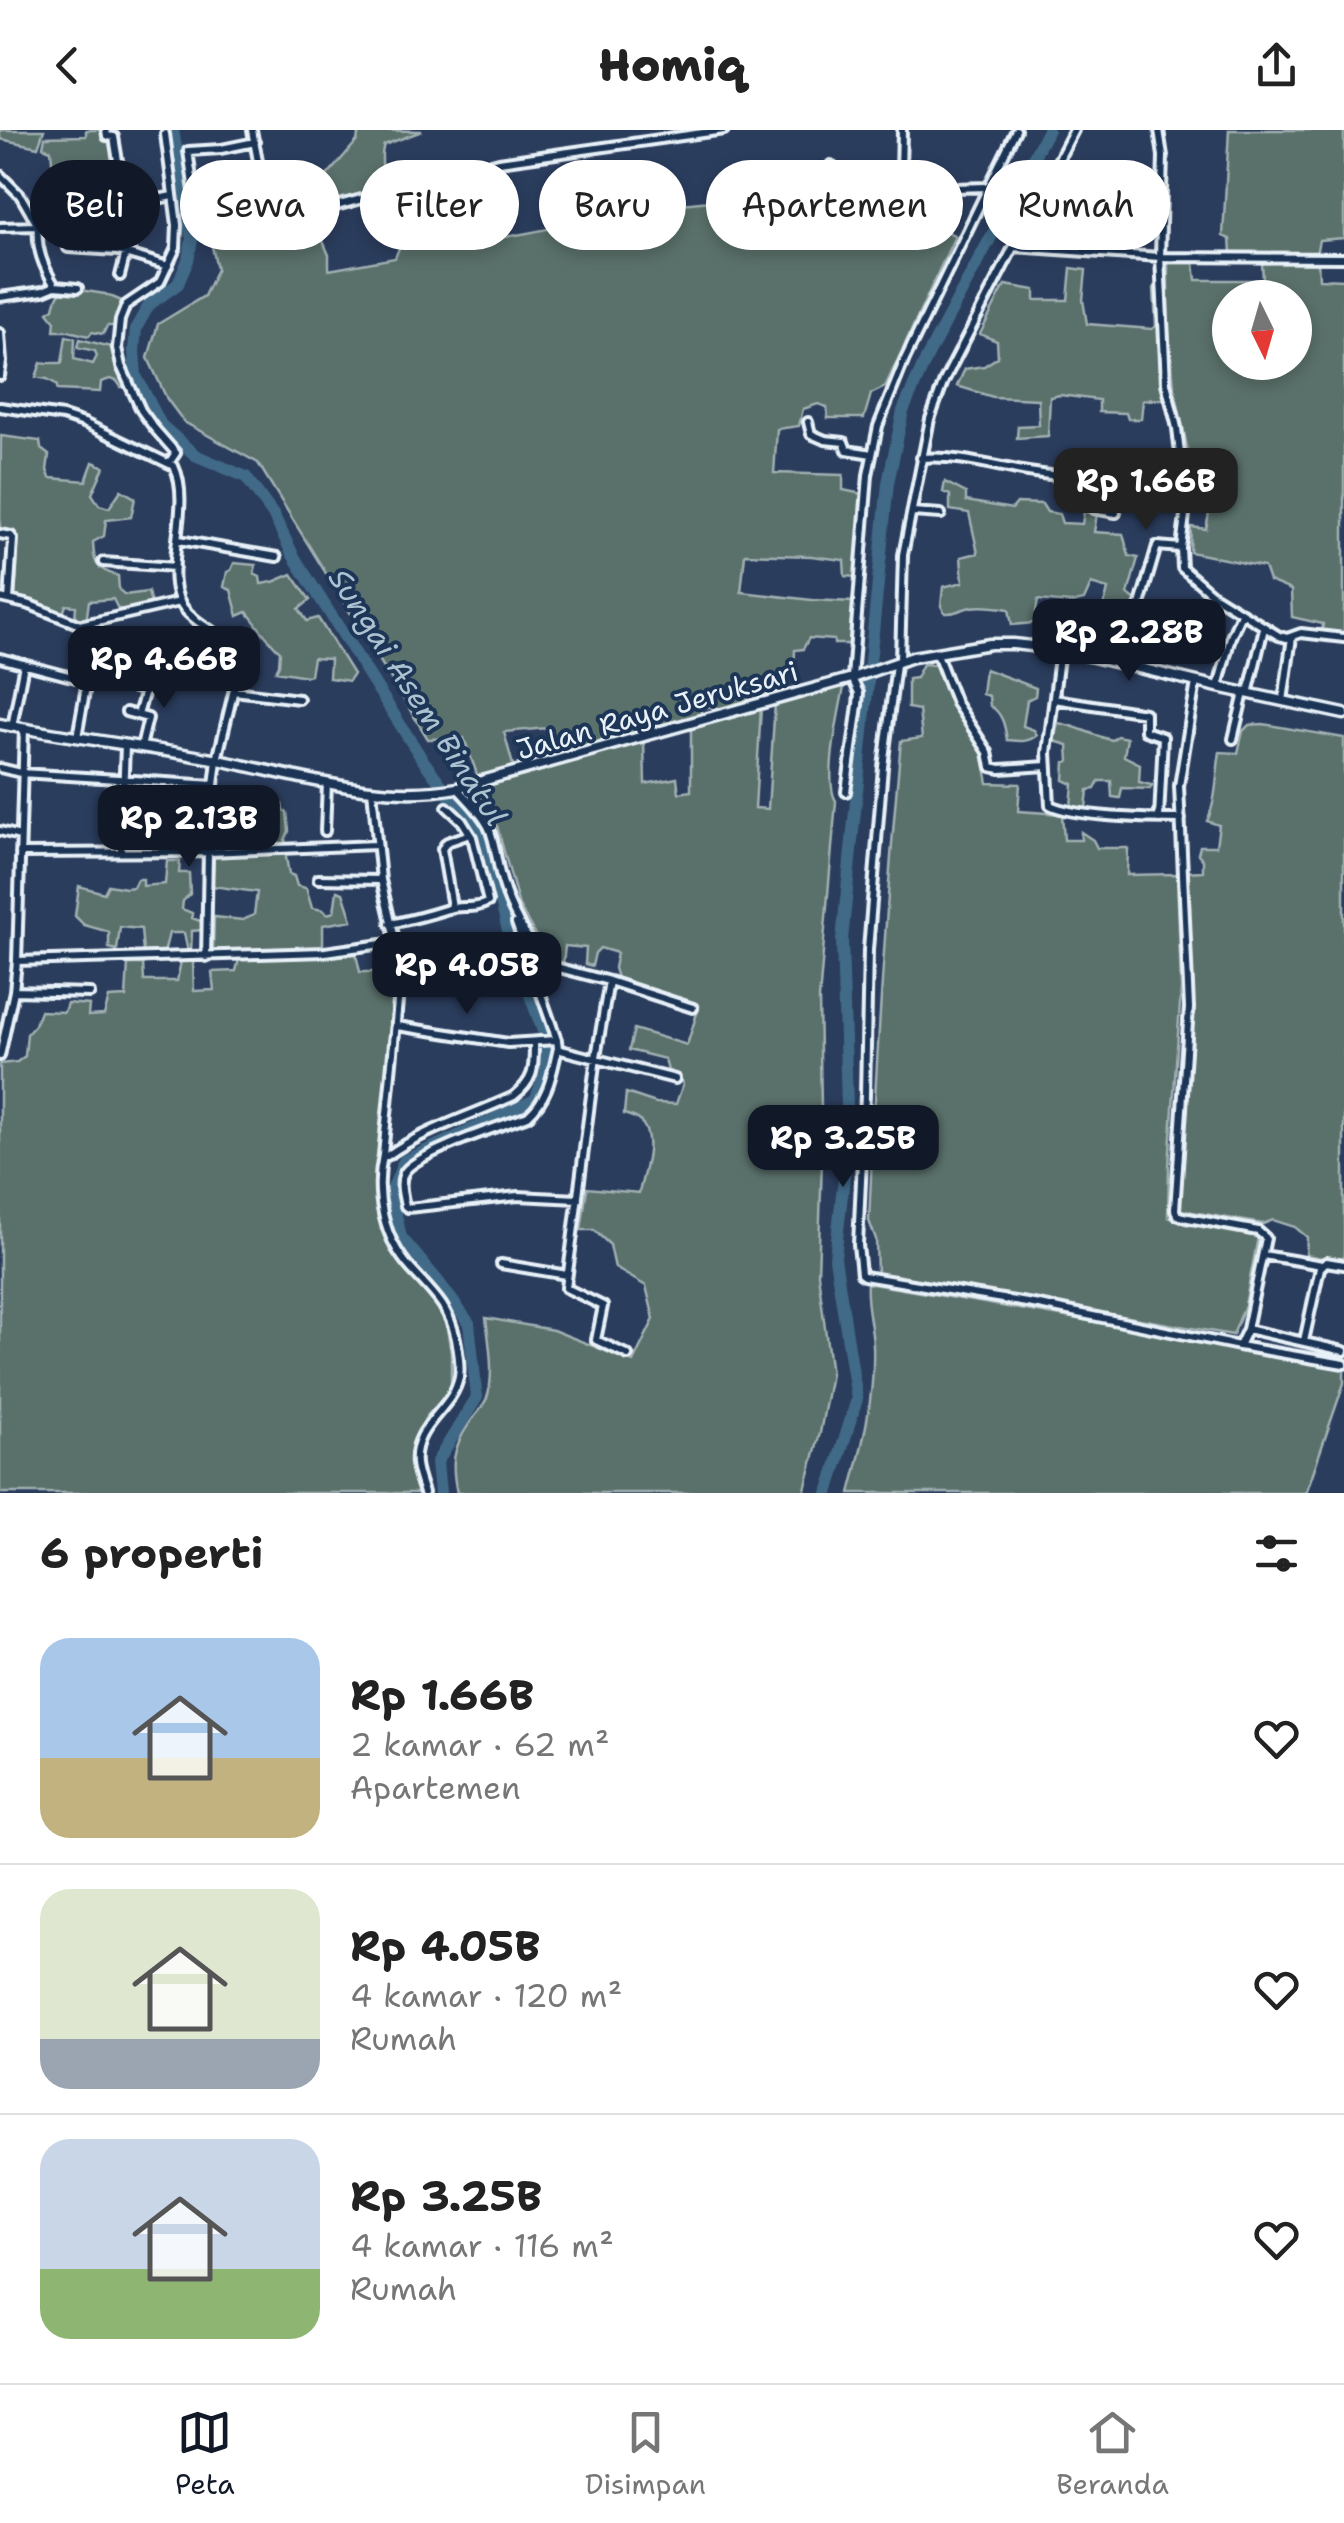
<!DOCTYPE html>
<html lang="id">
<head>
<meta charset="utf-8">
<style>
	body { margin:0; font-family:"Shantell Sans",sans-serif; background:#f6f6f6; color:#222; height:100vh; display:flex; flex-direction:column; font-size:38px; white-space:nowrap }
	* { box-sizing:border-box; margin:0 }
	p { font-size:32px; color:#767676 }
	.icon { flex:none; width:55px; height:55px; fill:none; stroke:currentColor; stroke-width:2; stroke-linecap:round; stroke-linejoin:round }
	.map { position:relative; height:1363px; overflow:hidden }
	.drawer { display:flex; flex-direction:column; background:#fff; flex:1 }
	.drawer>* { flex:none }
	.banner { position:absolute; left:30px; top:30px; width:1285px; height:90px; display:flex; gap:20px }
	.needle { width:65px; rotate:175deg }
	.tools { position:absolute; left:1212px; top:150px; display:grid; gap:20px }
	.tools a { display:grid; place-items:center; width:100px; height:100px; border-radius:50%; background:#fff; box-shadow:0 5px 15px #0003; font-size:50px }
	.price { position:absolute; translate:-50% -85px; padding:0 22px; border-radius:20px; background:#111827; color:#fff; font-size:32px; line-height:65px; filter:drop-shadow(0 2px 5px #0008) }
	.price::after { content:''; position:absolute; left:50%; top:60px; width:30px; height:22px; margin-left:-15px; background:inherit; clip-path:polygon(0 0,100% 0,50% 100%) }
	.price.current { background:#222; color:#fff }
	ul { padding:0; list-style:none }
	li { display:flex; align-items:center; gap:30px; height:250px; padding:0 40px }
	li+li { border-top:2px solid #e0e0e0 }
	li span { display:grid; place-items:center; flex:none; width:280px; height:200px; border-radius:30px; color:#555 }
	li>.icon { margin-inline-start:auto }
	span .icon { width:120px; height:120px; fill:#fffc; stroke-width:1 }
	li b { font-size:42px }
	h2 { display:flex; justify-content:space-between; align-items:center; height:120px; padding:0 40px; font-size:42px }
	.tag { padding:0 35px; border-radius:45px; background:#fff; box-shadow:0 5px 15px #0003; font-size:35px; line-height:90px }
	.tag.current { background:#111827; color:#fff }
	header { display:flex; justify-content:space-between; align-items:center; height:130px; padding:0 40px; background:#fff; font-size:45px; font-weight:800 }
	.tab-bar { display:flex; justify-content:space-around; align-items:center; height:140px; border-top:2px solid #e0e0e0; background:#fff; font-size:28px; color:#767676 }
	.tab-bar a { display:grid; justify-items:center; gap:5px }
	.tab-bar .current { color:#111827 }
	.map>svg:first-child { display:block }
	.green { fill:#5a6f6b; stroke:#a1b0b2; stroke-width:2.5; fill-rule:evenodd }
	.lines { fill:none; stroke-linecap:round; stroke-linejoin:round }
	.river { stroke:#406a88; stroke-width:12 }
	.minor-casing { stroke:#e8f1f8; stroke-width:14 }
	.tertiary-casing { stroke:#e8f1f8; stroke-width:15 }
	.minor { stroke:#1d3557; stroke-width:6 }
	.tertiary { stroke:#1d3557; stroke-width:8 }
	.labels { text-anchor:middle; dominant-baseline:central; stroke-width:8; stroke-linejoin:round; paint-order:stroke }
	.street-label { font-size:28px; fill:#e8f1f8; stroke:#1d3557 }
	.water-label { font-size:30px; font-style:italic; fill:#adc2d1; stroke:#1d3557 }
</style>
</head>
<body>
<header><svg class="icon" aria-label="back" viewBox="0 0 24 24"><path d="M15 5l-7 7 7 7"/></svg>Homiq<svg class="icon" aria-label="share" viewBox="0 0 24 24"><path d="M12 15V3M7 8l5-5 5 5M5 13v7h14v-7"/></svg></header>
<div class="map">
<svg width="1344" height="1363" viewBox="0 0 1344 1363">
	<rect width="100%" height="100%" fill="#2b3d5d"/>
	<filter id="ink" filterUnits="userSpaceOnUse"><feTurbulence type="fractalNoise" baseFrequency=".01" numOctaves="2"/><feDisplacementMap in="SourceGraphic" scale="20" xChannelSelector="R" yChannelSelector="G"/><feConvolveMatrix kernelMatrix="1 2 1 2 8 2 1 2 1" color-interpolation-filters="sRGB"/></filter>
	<g filter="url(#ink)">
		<path class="green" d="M0 0H44L38 17 0 9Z
			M86 0H109L122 37 95 39V77L83 79 82 71 63 64 61 56 54 52 51 20 43 17 45 7 86 6Z
			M359 0 422 1 384 15C378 30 387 43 380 57L321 76 319 55 357 11Z
			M1229 0H1344V108L1319 110 1316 124 1231 122 1230 109 1223 106Z
			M856 66 945 67 942 98 955 106 885 257 871 264 864 288H828L827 277 818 274 803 279 799 296 777 299 774 343 843 345V360L862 364 856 447 845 446 844 430 811 426 745 424 741 462 812 470 853 472 849 514H834V510L809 508 803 519 795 520 794 543 779 551 771 563 716 581 715 576 701 578V584L552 624 547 598 504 602 514 639 478 647 464 608 428 609 258 333 184 292 167 269 148 228 158 194 204 166 217 139 211 112C247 99 275 91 314 90L329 125V140L395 128 402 111C425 118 446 114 470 112 536 105 600 85 665 76 729 67 793 67 856 66Z
			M1318 131 1319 149 1344 150V505L1322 502 1323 494 1292 487 1291 460 1269 451 1264 437 1190 422 1191 397 1206 399 1209 383 1193 376 1187 317 1174 255 1168 193V133H1194L1196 150H1263L1262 133ZM1230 168H1295V232H1230Z
			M1071 138 1086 140 1083 170 1087 194 1152 199 1156 196 1154 158 1160 159 1165 269 1143 270 1141 289H1128L1126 283 1099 282V270L1060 265 1050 267 1048 306 1017 308 1018 296 1039 295 1038 269 993 267 957 256 965 239 984 236 998 227 997 211 980 204 1005 155 1035 160V170H1068Z
			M67 158 105 164 124 172 119 182 116 196H107L103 204 92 202 89 206 69 201H54L55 191 48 182 54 178C56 169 58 162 67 158Z
			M66 206 75 208 74 229 93 234 97 226 95 221 78 217 80 209 115 218 126 257H121L117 251 110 249 101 252 100 262 58 260 56 254 47 249 36 247 41 233H62Z
			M1 306 40 311 41 319 49 325 47 340 50 348 86 351 93 332 104 337 92 364 99 375 109 378 121 360 135 368 131 387 106 390 104 406 93 412C94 434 95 439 118 446L119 460 125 465 148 462 152 478 128 481 118 479 113 469 89 471 86 493 75 490 76 476 66 475 62 486 15 467 18 425 13 401 0 398Z
			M945 352 966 363V371L1012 379 1017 373 1042 374 1047 382 1059 384 1062 393 1082 394 1084 382 1097 384 1094 402 1123 404 1129 426 1138 428 1128 464 1136 470 1130 489H1102L1095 484V479L1104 475 1108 459 1091 454 1084 470 1071 473 1038 470 1034 493 1012 495 1009 479C997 477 983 475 971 477 960 479 956 484 945 483L941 476 943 457 963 452 961 427 978 423 969 383 950 380V365L943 362Z
			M234 433 256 435 254 444 260 447 261 454 273 452 292 444 310 470 299 479 307 491 318 488 353 544 349 551 329 548 330 529 313 528 310 545 307 546 276 541 279 535 280 521C267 510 258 495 247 482L238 486 231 460 224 457 227 442 231 440Z
			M923 534 935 535 944 559 981 617 988 653 1020 654 1018 681 1062 684 1064 710H1081V702L1093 710 1097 718H1128L1127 745 1177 744 1181 859 1169 1036 1168 1087 1185 1094 1258 1107 1245 1175 1233 1205 877 1144 876 1109 869 1091C876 931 886 771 901 611L922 608 919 580 908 578V549L916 548Z
			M985 539 1036 558 1035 566 1027 570 1023 596 1034 600 1037 605C1028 613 1018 611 1007 610 1005 597 1003 583 990 576L989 566 982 564Z
			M845 552C840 578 823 651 836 671L819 869 822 1031 818 1144 831 1244 820 1303 804 1363H457C451 1336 452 1318 469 1294 475 1285 483 1278 487 1268 495 1244 489 1213 486 1188L553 1200 633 1232 654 1189 646 1156 615 1138 610 1115 594 1100H581L587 1058 639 1063C643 1043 658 1007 639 990 637 988 627 985 624 984L626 963 656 973 676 974 683 954 679 945 668 941 665 929 629 920 634 899 687 915 699 877 617 848 614 838 617 823 600 818 595 823 592 836 585 834 586 818 565 816 563 834 556 832 542 817 519 776 497 696 471 662 478 656 644 610 645 654 677 648 679 663 691 661V597L761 577 755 678 768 679 775 573Z
			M1058 593C1078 596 1093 606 1112 610L1117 606 1127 608 1124 626 1140 634 1139 652 1152 655 1150 659 1122 658 1120 668 1112 667 1111 651H1099L1095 659 1088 660 1086 678 1071 676 1073 654 1064 650 1065 632 1069 631 1068 615 1054 611Z
			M1263 594 1344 608V1132L1306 1125 1307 1107 1295 1097 1273 1090 1263 1094 1181 1080 1177 1076 1192 877 1185 742 1203 741V730L1198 724 1200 716H1216L1219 695 1207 691C1217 670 1216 645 1220 622L1238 623 1243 601 1249 595Z
			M276 673 282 674 283 680 287 682 289 701 285 710 286 715 236 718 237 705 234 702V693L275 694Z
			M285 722 289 744 294 746 297 756 306 758 312 778 323 780 327 784 334 782 337 761 343 763 352 790 323 795V818L221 824 213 822 214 787 243 790 254 785 257 762 212 756 214 726Z
			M167 731H180L179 743H189L190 764 183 771 182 779 192 783V788L203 792 202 800 192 801 191 822H188L184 803H169L164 823 143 822 141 799 120 797 117 820 109 818V802L84 795 75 786 79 756 104 763 108 755 126 758 133 757 137 749H143V756L165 754Z
			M356 824 360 842H388L383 867 396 870 386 975 377 1031 376 1075 390 1121 445 1186 451 1223V1259L426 1287 413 1312 412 1341 419 1363H0V934L17 932 25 926 27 904 35 895 40 881 64 882 67 873 89 875 88 886 104 885 109 868 126 867 128 834H143L144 851H177L181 831H193L194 861 214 860 212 842 236 841 239 829Z
			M867 1153 1171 1205 1344 1239V1253L1306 1363H850C863 1314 875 1266 873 1215 872 1194 865 1174 867 1153Z"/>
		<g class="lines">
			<path class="river" d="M173 0 192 110 188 130 178 154 149 175 136 198 134 221 136 246 161 295 195 325 246 347 274 386 293 425 422 629 458 677 484 702 511 813 547 912 546 943 535 970 404 1031 391 1063 401 1107 438 1151 469 1193 477 1267 437 1332 440 1363
				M828 1363 857 1269 835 1128 848 1010 842 810 888 353 903 281 927 227 1048 0"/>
			<defs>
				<path id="minor" d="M106 0 107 6 114 7 119 37 114 47
					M252 0 266 73 271 82 292 84 321 80 499 32 724 0
					M1159 0 1163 26 1160 127 1166 253 1177 298 1186 377 1181 418 1182 438 1213 465 1279 506 1287 508 1301 503 1344 508
					M165 4 177 95 176 118 160 152 126 175 120 190 117 218 121 236 141 280 154 298 176 323 169 333
					M255 12 221 19 188 21 197 81 201 85 238 83 266 73
					M490 34 496 63
					M831 35 832 38 856 45 857 59 860 61 986 57
					M901 41 902 0
					M0 45 20 65 38 96 68 99 78 91 79 82 118 78 172 66
					M412 54 422 86
					M118 78 119 93
					M212 92 237 91 269 79
					M0 97 38 96C36 119 43 136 55 156L78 158
					M68 99V118L118 121 168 136
					M1014 117 1160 127 1344 128
					M120 146 126 122
					M0 167 43 161 55 156
					M0 203 2 232 0 246
					M0 277 63 286 84 293 174 336C195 380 155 451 188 483 201 496 219 505 234 514L239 520 241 530 217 630 214 655 21 643 0 638
					M808 292 811 304 825 310 844 312 847 320 872 324
					M921 328C958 325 992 336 1028 342 1079 350 1131 352 1183 352
					M1069 347V364L1092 366 1094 379 1116 383
					M912 382 941 384
					M0 404 11 406 13 409 9 470 0 468
					M179 410 277 427
					M103 432 175 437
					M9 470 30 475 80 495 179 472
					M1060 519 1047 623 1050 675C1073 687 1152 689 1181 689
					M937 524 956 573 988 622 991 637 1000 639 1047 636
					M0 528 87 551 77 607
					M900 530 903 425 930 289 944 251 1074 0
					M175 532 223 507
					M1123 533 1157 416 1181 418
					M896 534 883 637 868 820 865 965 858 1115 861 1144 864 1146 1039 1175 1239 1216 1247 1199 1266 1108 1258 1101 1183 1087 1177 1085 1175 1080 1189 878 1179 656 1196 552
					M80 549 92 506V494
					M87 551 96 549 143 560 144 564 138 585
					M1218 557 1231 507 1241 484
					M234 561 299 569
					M1248 564 1264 498
					M1054 569 1145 583V601L1163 607 1159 689
					M1283 571 1292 507
					M126 582 148 588 141 617
					M12 597 24 534
					M1233 609 1244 563
					M457 658C468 670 480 681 488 696 496 713 496 732 502 751 510 781 528 811 548 835L609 851 693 878
					M372 660 381 750 399 826 400 851 383 1025 387 1026C425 999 471 986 514 966 535 949 534 938 534 912
					M846 662 858 575 859 563 852 548 868 345 878 296 905 229 1016 0
					M0 701 20 706
					M325 701 327 653
					M121 722 125 615
					M20 723 208 722 376 715
					M318 749 381 750
					M452 777 442 719 447 712 470 704
					M516 793 557 910
					M390 794C410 790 429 785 448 779 462 775 475 780 488 772L472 707 462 691 447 677
					M206 827 208 722 214 655
					M17 831 325 822 396 812
					M609 851 596 927 566 1158 603 1176 596 1210 628 1225
					M14 861 90 863
					M397 896 508 913 557 910 558 918 561 920 675 949
					M558 918C552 944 549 967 528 986 504 995 413 1024 404 1043 399 1053 403 1066 405 1076L408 1078 518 1066 578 1069
					M0 926 14 861 17 831 24 599
					M383 1025C374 1065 384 1109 411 1139 433 1163 449 1176 456 1209 458 1220 461 1235 459 1247 453 1280 412 1295 416 1334 417 1343 421 1354 424 1363
					M1263 1125 1322 1135
					M501 1134 567 1145
					M1247 1199 1344 1221
					M1304 1211 1320 1138 1326 1132 1344 1135
					M1239 1216 1344 1234"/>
				<path id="tertiary" d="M0 594C71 608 143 616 213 629 293 644 376 673 457 658L852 548 913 527 990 514H1013L1060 519 1218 557 1344 584"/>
			</defs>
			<use href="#minor" class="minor-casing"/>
			<use href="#tertiary" class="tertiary-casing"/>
			<use href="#minor" class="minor"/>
			<use href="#tertiary" class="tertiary"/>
		</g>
	</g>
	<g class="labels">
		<g class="street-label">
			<text transform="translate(657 580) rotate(-16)">Jalan Raya Jeruksari</text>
		</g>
		<g class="water-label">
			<text transform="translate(418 567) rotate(57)">Sungai Asem Binatul</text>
		</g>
	</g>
</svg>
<div class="tools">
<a><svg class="needle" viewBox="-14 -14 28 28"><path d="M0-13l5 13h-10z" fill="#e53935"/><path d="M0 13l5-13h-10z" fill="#767676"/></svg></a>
</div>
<b class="price current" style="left:1146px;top:403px">Rp 1.66B</b>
<b class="price" style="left:1129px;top:554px">Rp 2.28B</b>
<b class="price" style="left:164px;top:581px">Rp 4.66B</b>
<b class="price" style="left:189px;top:740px">Rp 2.13B</b>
<b class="price" style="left:467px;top:887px">Rp 4.05B</b>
<b class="price" style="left:843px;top:1060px">Rp 3.25B</b>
<div class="banner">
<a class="tag current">Beli</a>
<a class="tag">Sewa</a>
<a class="tag">Filter</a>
<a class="tag">Baru</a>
<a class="tag">Apartemen</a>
<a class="tag">Rumah</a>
</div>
</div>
<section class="drawer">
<h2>6 properti<svg class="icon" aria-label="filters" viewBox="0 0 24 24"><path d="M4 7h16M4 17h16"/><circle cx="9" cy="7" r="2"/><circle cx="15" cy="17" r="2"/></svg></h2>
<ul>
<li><span style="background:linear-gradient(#a9c7e8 60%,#c2b280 0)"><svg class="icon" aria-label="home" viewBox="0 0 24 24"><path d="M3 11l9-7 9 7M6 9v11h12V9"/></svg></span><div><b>Rp 1.66B</b><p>2 kamar · 62 m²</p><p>Apartemen</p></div><svg class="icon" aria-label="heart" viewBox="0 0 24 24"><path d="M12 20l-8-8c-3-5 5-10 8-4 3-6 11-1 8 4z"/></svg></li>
<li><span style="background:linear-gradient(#dfe7d0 75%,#9aa5b1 0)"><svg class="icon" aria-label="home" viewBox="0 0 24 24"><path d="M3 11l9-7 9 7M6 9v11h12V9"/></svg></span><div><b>Rp 4.05B</b><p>4 kamar · 120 m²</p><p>Rumah</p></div><svg class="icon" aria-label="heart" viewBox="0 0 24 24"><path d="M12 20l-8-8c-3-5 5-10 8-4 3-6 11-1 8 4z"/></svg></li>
<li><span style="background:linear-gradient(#c9d6e8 65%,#8fb573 0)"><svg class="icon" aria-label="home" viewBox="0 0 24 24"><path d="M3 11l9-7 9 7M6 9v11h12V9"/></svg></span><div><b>Rp 3.25B</b><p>4 kamar · 116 m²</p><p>Rumah</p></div><svg class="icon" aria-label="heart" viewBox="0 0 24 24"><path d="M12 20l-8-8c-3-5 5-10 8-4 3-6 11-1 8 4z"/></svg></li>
</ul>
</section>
<nav class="tab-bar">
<a class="current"><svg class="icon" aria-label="map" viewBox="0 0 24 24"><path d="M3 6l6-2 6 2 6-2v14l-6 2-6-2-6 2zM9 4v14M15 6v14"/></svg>Peta</a>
<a><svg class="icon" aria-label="saved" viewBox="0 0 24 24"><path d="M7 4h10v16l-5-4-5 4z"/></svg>Disimpan</a>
<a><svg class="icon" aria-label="home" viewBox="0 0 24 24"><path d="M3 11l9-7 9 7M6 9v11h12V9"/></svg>Beranda</a>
</nav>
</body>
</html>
